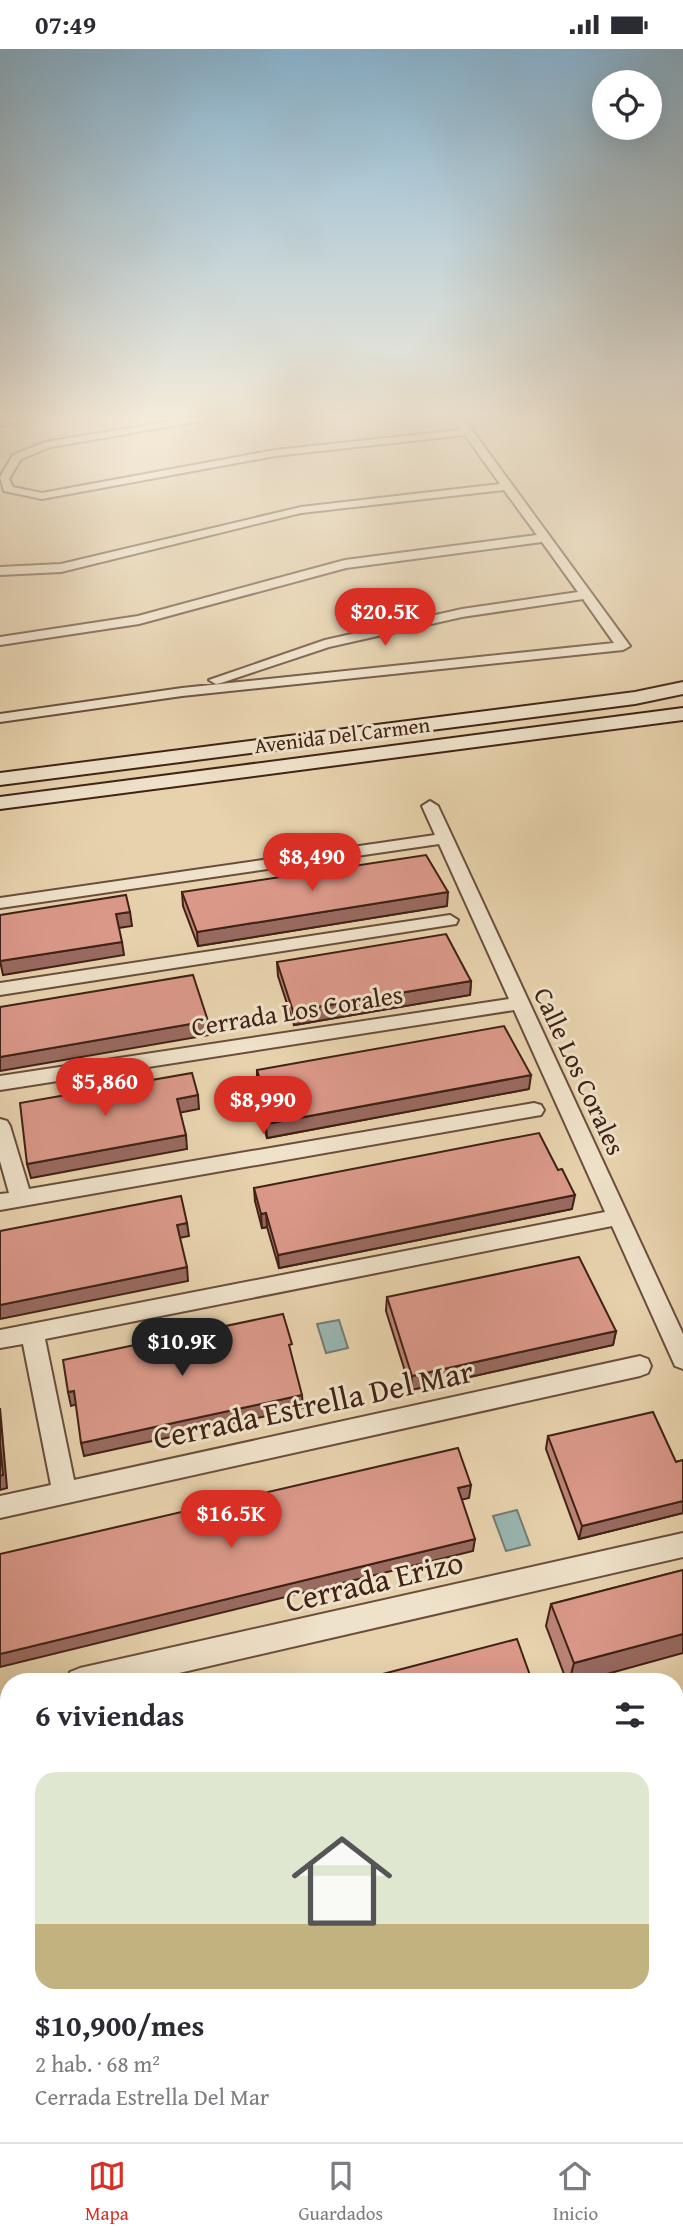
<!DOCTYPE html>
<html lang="es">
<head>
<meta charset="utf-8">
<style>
	body { margin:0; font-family:"Gentium Book Plus",serif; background:#f7f7f7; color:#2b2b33; height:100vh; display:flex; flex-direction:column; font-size:26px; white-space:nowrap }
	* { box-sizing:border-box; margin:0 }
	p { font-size:23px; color:#7c7c81 }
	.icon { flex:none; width:38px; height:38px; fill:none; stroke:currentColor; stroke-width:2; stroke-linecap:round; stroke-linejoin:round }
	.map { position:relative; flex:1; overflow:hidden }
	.side { position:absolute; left:0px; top:1624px; width:684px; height:469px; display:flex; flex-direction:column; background:#fff; border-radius:28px 28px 0 0; box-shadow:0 7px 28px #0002 }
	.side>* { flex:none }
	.buttons { position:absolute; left:592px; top:21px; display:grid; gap:14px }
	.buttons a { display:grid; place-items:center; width:70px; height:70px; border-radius:50%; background:#fff; box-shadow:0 7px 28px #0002; font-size:35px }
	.price { position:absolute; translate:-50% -60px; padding:0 16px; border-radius:24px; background:#d93025; color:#fff; font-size:23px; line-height:46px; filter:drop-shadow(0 2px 4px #0008) }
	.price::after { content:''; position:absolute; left:50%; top:42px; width:21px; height:16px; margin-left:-10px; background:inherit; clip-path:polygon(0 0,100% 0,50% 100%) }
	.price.active { background:#222; color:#fff }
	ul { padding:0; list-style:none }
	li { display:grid; align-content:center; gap:14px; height:371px; padding:0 35px }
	li span { display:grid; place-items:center; height:217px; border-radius:21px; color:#555 }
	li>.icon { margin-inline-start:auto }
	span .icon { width:126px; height:126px; fill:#fffc; stroke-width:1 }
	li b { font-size:30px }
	h2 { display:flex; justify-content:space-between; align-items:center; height:84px; padding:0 35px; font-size:30px }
	.status { display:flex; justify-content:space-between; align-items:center; height:49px; padding:0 35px; background:#fff; direction:ltr }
	.status svg { height:19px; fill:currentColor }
	.dock { display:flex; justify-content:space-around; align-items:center; height:98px; border-top:2px solid #e1e1e2; background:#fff; font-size:19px; color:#7c7c81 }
	.dock a { display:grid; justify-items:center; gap:4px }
	.dock .active { color:#d93025 }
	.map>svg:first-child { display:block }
	.water { fill:#99b6b2; stroke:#757b73; stroke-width:2 }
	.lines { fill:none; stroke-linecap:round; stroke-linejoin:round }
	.street-casing { stroke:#6a4e3b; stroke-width:4 }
	.secondary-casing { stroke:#402215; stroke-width:4 }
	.street { fill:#efe2ca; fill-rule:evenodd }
	.secondary { fill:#efe2ca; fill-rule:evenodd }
	.wall { fill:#bb8376; stroke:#402215; stroke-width:2 }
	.shaded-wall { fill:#996a60; stroke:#402215; stroke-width:2 }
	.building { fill:#da9889; stroke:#402215; stroke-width:2 }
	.labels { text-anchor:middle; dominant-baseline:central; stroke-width:6; stroke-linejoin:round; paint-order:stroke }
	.far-street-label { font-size:21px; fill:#402215; stroke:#efe2ca }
	.street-label { font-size:26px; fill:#402215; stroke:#efe2ca }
	.near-street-label { font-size:32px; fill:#402215; stroke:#efe2ca }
</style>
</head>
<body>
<div class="status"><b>07:49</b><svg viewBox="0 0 49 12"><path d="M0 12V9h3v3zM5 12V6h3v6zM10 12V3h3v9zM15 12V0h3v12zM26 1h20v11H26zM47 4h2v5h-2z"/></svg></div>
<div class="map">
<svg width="683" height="2093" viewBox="0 0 683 2093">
	<rect width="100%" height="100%" fill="#e7d2ad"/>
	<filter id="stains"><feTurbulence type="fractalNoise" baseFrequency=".00286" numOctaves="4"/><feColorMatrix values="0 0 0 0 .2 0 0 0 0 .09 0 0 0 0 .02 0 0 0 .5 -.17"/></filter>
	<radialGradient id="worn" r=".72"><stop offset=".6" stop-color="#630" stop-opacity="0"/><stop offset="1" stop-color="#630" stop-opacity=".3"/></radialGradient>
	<path class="water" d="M339 1271 348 1299 326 1304 317 1275Z
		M517 1461 530 1496 506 1502 493 1467Z"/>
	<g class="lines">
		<defs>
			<path id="street" d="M209 366H235L51 398 21 410 9 430 13 438 42 444 275 401 461 381 451 366H461L630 597 623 601 182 647 0 673V665L182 639 614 594 583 550 462 568 329 598 221 634 216 635 209 631 325 591 462 560 578 543 542 493 346 519 139 575 0 596V588L138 567 345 511 537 486 504 441 301 464 61 523 0 526V518L61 515 301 458 500 435 465 386 275 407 42 450 4 442 0 428 13 406 45 393Z
				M430 752 438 757 453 789 683 1285V1320L675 1317 612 1177 45 1290 74 1431 640 1307 648 1310 651 1317 648 1324 640 1327 0 1469V1447L51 1436 23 1295 0 1299V1281L605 1163 514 961 0 1041V1027L509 950 439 795 0 859V849L435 786 422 757Z
				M450 866 458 871 456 875 0 946V934Z
				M534 1054 541 1056 544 1061 541 1066 0 1161V1145L9 1144 0 1112V1070L7 1072 10 1077 29 1140Z
				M683 1484V1508L140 1633H67L70 1623 80 1619Z"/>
			<path id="secondary" d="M13 366H42L0 377V369Z
				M683 633V645L635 655 0 736V724L635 643Z
				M683 659V671L0 760V748Z
				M683 1655V1693L676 1695V1657Z
				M683 1724V1764L676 1766V1727Z
				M9 1807V1847L0 1849V1809Z
				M9 1952V1996L0 1998V1954Z"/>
		</defs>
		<use href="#street" class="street-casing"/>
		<use href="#secondary" class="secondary-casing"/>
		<use href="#street" class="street"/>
		<use href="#secondary" class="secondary"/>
	</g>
	<path class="wall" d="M182 843 447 857 198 897 183 857Z
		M277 913 471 932 470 946 294 976 278 927Z
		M257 1021 529 1040 267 1089 260 1066 259 1052 262 1051 257 1035Z
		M254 1139 572 1160 279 1219 267 1178 262 1179 255 1152Z
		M387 1248 616 1282 613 1296 411 1341 386 1262Z
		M548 1387 676 1413 683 1411V1464L579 1490 546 1400Z
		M683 1521 578 1633H567L546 1577 551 1555Z
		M676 1821 683 1828V2093H677L668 2084H676Z"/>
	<path class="shaded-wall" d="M448 843 447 857 198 897 197 883Z
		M130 863 132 877 118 879 116 865Z
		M122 893 124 906 3 926 0 912Z
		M471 932 470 946 294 976 293 962Z
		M208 972 209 986 0 1022V1008Z
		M531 1026 529 1040 267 1089 266 1075Z
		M198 1046 199 1060 178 1064 177 1050Z
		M186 1086 187 1100 31 1129 27 1115Z
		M575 1146 572 1160 279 1219 278 1206Z
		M266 1164 267 1178 262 1179 261 1165Z
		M187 1174 189 1187 179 1189 177 1176Z
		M187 1218 188 1232 0 1270V1256Z
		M616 1282 613 1296 411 1341 412 1327Z
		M74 1342 77 1355 71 1357 68 1343Z
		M302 1346 303 1359 84 1407 81 1394Z
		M0 1359 7 1439 0 1441Z
		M471 1436 469 1449 456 1452 458 1439Z
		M683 1452V1464L579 1490 582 1477Z
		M475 1490 473 1502 0 1618V1605Z
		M683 1585V1604L578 1633H569L574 1614Z
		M531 1629 530 1633H518Z"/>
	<path class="building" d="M426 806 448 843 197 883 182 843Z
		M126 846 130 863 116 865 122 893 0 912V866Z
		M446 885 471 932 293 962 277 913Z
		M193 926 208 972 0 1008V958Z
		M504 977 531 1026 266 1075 259 1052 266 1051 257 1021Z
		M192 1024 198 1046 177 1050 186 1086 27 1115 20 1054Z
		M539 1084 558 1121 562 1120 575 1146 278 1206 266 1164 261 1165 254 1139Z
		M181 1147 187 1174 177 1176 187 1218 0 1256V1182Z
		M579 1208 616 1282 412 1327 387 1248Z
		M283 1265 292 1295 289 1296 302 1346 81 1394 74 1342 68 1343 63 1311Z
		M653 1363 676 1413 683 1411V1452L582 1477 548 1387Z
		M0 1395 3 1426 0 1427Z
		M458 1399 471 1436 458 1439 475 1490 0 1605V1505Z
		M683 1521V1585L574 1614 551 1555Z
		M517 1590 531 1629 518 1633H352Z
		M676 1821 683 1828V2081L676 2074Z"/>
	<linearGradient id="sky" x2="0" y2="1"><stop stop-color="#88b5d2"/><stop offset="0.56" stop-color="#f4ebda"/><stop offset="1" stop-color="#f4ebda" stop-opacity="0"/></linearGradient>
	<rect width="683" height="659" fill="url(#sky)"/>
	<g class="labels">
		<g class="far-street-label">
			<text transform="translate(342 686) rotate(-7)">Avenida Del Carmen</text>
		</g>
		<g class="street-label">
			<text transform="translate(297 961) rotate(-9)">Cerrada Los Corales</text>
			<text transform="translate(580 1022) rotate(65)">Calle Los Corales</text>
		</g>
		<g class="near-street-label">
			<text transform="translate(313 1355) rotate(-12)">Cerrada Estrella Del Mar</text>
			<text transform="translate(374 1532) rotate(-13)">Cerrada Erizo</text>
		</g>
	</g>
	<rect width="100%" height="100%" filter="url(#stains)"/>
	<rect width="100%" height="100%" fill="url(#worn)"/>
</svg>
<div class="buttons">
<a><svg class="icon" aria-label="locate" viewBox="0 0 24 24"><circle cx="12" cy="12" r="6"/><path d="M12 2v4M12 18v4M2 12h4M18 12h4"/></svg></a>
</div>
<b class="price" style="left:385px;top:599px">$20.5K</b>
<b class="price" style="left:312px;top:844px">$8,490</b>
<b class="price" style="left:105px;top:1069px">$5,860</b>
<b class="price" style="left:263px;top:1087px">$8,990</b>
<b class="price active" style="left:182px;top:1329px">$10.9K</b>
<b class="price" style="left:231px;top:1501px">$16.5K</b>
<section class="side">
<h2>6 viviendas<svg class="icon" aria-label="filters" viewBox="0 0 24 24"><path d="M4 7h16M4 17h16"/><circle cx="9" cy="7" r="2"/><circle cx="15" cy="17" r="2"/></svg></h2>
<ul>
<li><span style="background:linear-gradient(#dfe7d0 70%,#c2b280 0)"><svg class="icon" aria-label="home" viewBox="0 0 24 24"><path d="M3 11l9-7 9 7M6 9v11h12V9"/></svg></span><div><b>$10,900/mes</b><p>2 hab. · 68 m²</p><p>Cerrada Estrella Del Mar</p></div></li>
</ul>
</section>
</div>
<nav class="dock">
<a class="active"><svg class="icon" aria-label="map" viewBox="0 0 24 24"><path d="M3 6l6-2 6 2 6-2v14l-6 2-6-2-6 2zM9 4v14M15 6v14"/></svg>Mapa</a>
<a><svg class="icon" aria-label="saved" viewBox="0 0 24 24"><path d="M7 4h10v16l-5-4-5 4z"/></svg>Guardados</a>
<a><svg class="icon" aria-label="home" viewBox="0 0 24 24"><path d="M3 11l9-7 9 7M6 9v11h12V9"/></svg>Inicio</a>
</nav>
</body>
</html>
